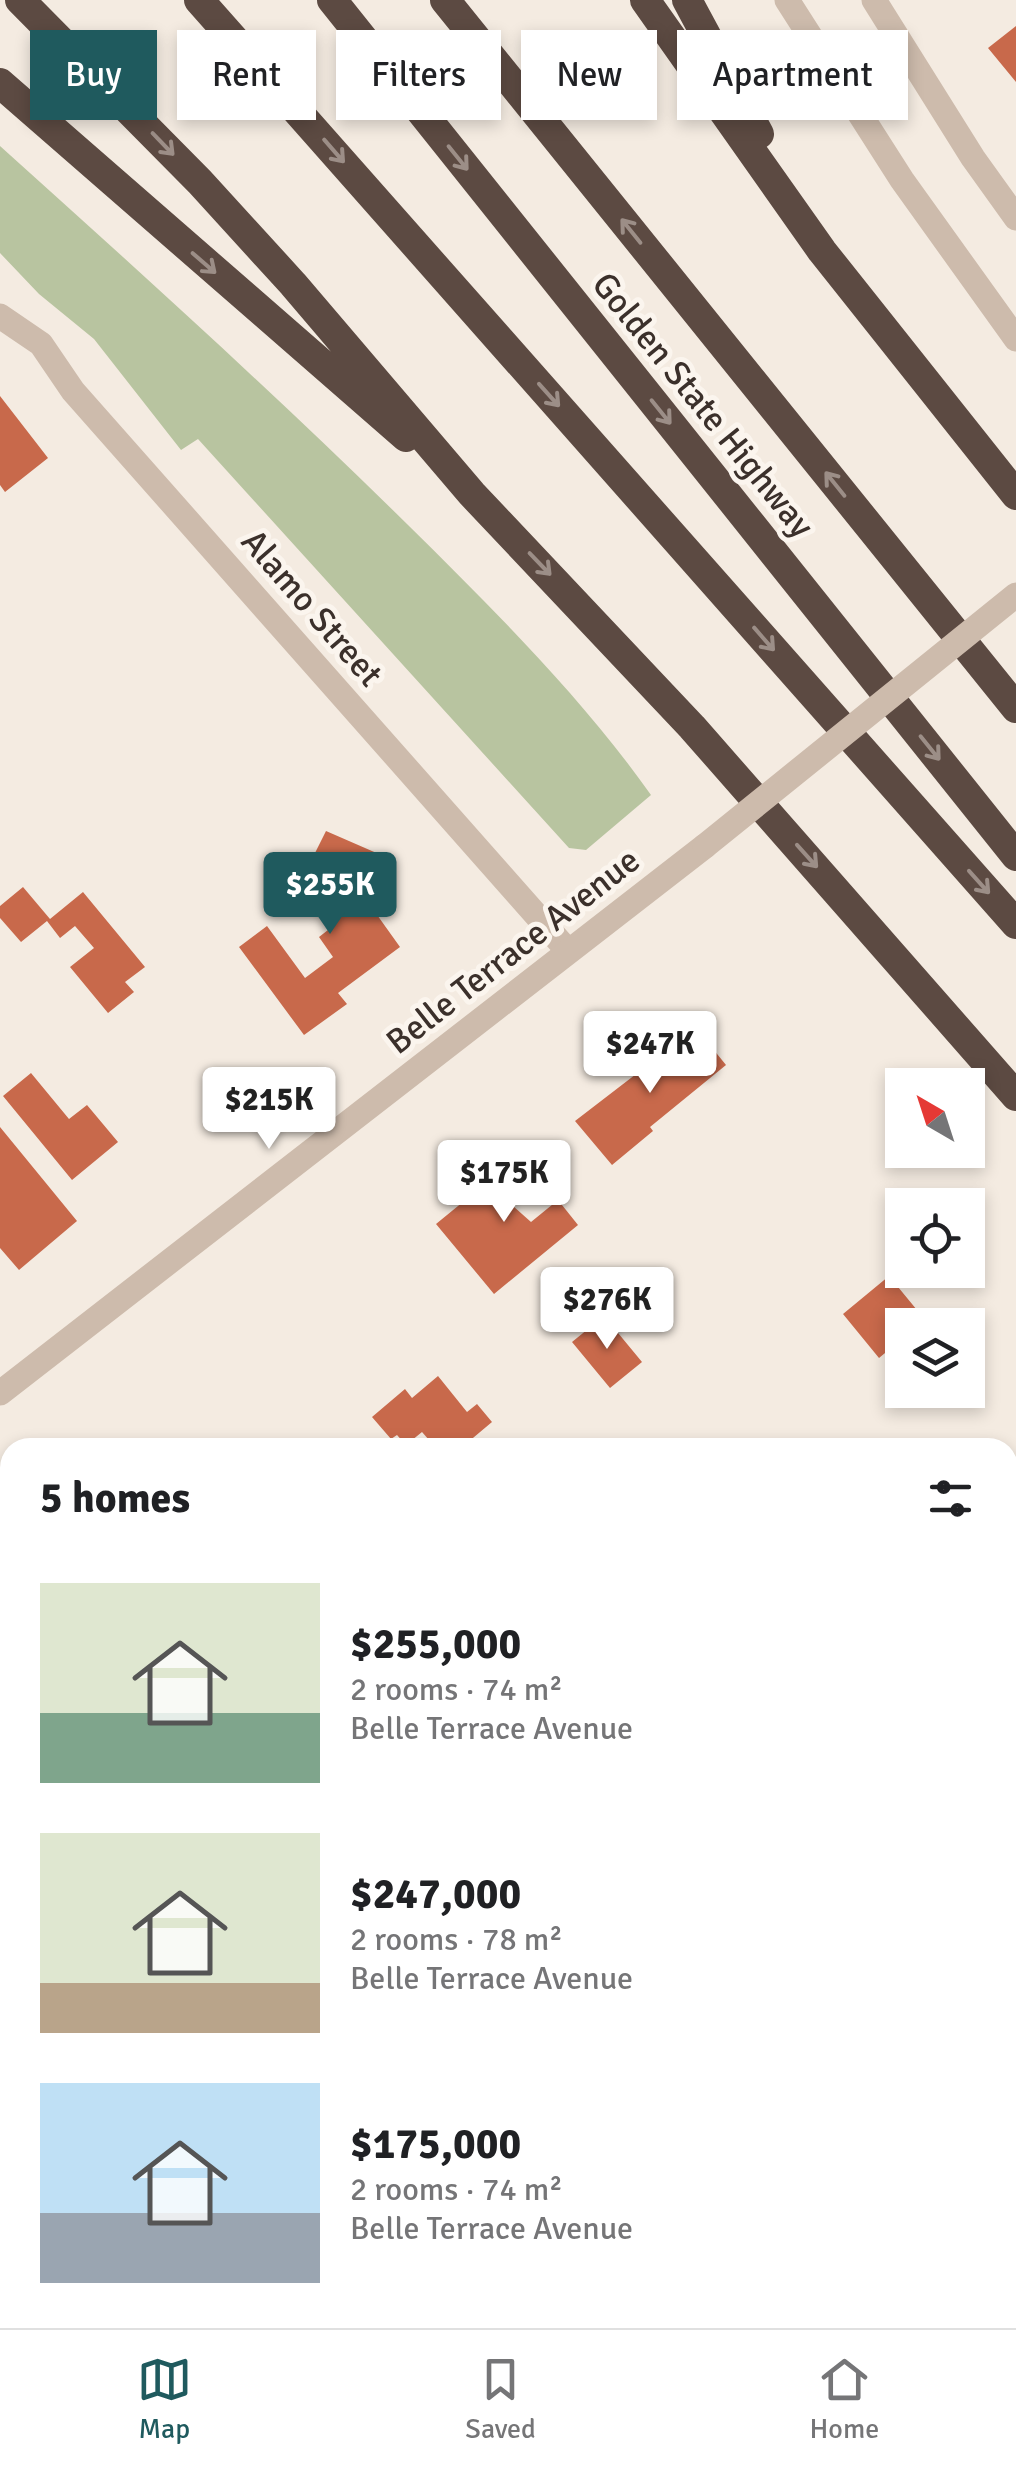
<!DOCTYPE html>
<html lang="en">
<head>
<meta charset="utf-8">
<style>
	body { margin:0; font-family:Signika,sans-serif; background:#f6f6f6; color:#202124; height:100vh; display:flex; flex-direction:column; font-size:38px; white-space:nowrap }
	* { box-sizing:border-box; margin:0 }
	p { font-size:32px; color:#757577 }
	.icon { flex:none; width:55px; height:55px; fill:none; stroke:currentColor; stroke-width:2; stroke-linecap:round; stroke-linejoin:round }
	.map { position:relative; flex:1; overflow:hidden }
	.side { position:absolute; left:0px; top:1438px; width:1018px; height:892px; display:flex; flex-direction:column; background:#fff; border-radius:30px 30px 0 0; box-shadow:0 5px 15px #0003 }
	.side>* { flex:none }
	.hud { position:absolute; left:30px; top:30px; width:958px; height:90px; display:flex; gap:20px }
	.needle { width:65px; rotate:321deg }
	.fabs { position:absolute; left:885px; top:1068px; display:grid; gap:20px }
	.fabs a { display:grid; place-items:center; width:100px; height:100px; border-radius:0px; background:#fff; box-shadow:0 5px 15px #0003; font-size:50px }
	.price { position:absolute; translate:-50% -85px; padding:0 22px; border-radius:10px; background:#fff; color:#222; font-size:32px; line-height:65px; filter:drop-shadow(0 2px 5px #0008) }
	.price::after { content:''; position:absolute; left:50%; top:60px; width:30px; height:22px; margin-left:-15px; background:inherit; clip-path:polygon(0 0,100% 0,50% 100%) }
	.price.current { background:#1f5a5e; color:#fff }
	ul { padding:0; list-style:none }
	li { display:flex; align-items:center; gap:30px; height:250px; padding:0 40px }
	li span { display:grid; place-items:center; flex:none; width:280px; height:200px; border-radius:0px; color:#555 }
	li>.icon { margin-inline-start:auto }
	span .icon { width:120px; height:120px; fill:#fffc; stroke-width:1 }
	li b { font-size:42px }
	h2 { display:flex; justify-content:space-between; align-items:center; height:120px; padding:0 40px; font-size:42px }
	.pill { padding:0 35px; border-radius:0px; background:#fff; box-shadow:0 5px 15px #0003; font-size:35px; line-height:90px }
	.pill.current { background:#1f5a5e; color:#fff }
	.tabs { display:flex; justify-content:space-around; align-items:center; height:140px; border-top:2px solid #e0e0e0; background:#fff; font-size:28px; color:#757577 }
	.tabs a { display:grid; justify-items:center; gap:5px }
	.tabs .current { color:#1f5a5e }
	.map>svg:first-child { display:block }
	.green { fill:#b8c4a0 }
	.building { fill:#c8694b }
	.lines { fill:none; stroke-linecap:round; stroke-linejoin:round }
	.service { stroke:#cdbbac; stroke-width:20 }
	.minor { stroke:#cdbbac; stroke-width:25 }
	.tertiary { stroke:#cdbbac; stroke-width:25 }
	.motorway { stroke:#5c4a42; stroke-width:30 }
	.tertiary-bridge { stroke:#cdbbac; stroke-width:25 }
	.oneway { stroke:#9c8e87 }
	.labels { text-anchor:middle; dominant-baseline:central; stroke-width:10; stroke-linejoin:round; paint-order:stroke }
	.street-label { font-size:35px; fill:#3b302b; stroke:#fbf5ee }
</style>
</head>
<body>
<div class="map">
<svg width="1016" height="2328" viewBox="0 0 1016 2328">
	<rect width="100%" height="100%" fill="#f4ebe1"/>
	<path class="green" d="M0 146C138 270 275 394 407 524 493 609 581 696 651 795L586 850 569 848 198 439 181 450 94 339 39 294 0 253Z"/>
	<path class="building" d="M1016 26V82L988 48Z
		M0 396 48 458 5 492 0 485Z
		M326 831 388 858 390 861 370 905 400 947 338 993 347 1004 304 1035 239 947 267 926 305 978 333 957 319 937 337 923 330 914 341 889 307 869Z
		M23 887 50 919 83 892 145 967 125 982 134 992 108 1013 70 967 94 948 75 926 60 938 47 921 21 942 0 918V906Z
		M696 1028 726 1065 650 1127 653 1131 612 1165 575 1121Z
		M31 1073 69 1119 87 1105 118 1142 72 1180 3 1096Z
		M0 1127 77 1221 19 1270 0 1248Z
		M517 1150 543 1181 513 1206 531 1222 558 1200 578 1225 494 1294 436 1224 491 1179 487 1175Z
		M889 1276 926 1321 920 1325H902V1339L879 1358 843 1314Z
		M604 1316 642 1362 610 1388 572 1342Z
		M438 1376 467 1412 477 1404 492 1422 461 1448H436L422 1432 406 1445 397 1435 391 1439 372 1417 405 1389 412 1398Z
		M2 1667 10 1678V1726L0 1734Z
		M427 2320H526L532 2328H434Z"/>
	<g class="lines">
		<path class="service" d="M539 2320 545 2328"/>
		<path class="minor" d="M0 316 41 344 73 391 568 951
			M1008 2131 1016 2125
			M757 2328 767 2320"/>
		<path class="tertiary" d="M787 0 902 180 1016 339
			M874 0 973 158 1016 218
			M0 1393 705 846"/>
		<path class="motorway" d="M20 0 200 182 293 284 472 494 692 727 1016 1096
			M199 0 1016 924
			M332 0 1016 856
			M445 0 1016 708
			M645 0 822 251 1016 495
			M687 0 759 134
			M0 83 406 437"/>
		<path class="tertiary-bridge" d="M705 846 1016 595"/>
	</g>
	<defs><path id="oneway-shaft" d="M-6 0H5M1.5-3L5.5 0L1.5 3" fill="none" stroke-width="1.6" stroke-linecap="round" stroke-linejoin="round" transform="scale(2.5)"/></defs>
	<g class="oneway">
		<use href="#oneway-shaft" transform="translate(163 144) rotate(46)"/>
		<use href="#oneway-shaft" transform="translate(334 151) rotate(49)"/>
		<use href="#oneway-shaft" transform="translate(458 158) rotate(51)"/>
		<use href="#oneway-shaft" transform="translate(631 231) rotate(-129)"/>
		<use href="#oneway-shaft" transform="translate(204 263) rotate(41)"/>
		<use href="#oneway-shaft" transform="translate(549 395) rotate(48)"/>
		<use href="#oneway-shaft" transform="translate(661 412) rotate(51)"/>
		<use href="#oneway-shaft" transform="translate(835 484) rotate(-129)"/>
		<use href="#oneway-shaft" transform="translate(540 564) rotate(46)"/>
		<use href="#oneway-shaft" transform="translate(764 639) rotate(49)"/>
		<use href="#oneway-shaft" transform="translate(930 748) rotate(51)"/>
		<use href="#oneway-shaft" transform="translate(807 856) rotate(48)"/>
		<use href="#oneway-shaft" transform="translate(979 882) rotate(48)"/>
	</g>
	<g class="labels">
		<g class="street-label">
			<text transform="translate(703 405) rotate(51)">Golden State Highway</text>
			<text transform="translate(312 608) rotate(49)">Alamo Street</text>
			<text transform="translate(513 951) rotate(-38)">Belle Terrace Avenue</text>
		</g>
	</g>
</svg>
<div class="fabs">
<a><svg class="needle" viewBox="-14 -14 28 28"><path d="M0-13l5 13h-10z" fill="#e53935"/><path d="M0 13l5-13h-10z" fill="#757577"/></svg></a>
<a><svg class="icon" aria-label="locate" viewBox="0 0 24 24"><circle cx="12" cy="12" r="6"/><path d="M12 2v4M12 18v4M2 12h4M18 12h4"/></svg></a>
<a><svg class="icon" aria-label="layers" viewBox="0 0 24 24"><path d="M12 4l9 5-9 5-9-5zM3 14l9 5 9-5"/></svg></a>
</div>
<b class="price current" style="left:330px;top:937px">$255K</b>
<b class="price" style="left:650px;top:1096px">$247K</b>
<b class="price" style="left:269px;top:1152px">$215K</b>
<b class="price" style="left:504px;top:1225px">$175K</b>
<b class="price" style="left:607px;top:1352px">$276K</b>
<div class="hud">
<a class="pill current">Buy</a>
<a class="pill">Rent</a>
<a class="pill">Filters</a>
<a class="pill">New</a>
<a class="pill">Apartment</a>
</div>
<section class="side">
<h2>5 homes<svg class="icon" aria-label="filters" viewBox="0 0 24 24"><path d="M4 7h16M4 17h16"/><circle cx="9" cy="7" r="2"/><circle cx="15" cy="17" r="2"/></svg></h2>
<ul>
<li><span style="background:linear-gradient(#dfe7d0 65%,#7fa58c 0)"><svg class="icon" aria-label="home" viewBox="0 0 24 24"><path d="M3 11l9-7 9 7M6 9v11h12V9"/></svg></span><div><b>$255,000</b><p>2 rooms · 74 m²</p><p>Belle Terrace Avenue</p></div></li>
<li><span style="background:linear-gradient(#dfe7d0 75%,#b9a48a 0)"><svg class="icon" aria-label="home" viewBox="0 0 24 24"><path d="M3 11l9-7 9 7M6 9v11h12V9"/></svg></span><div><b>$247,000</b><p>2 rooms · 78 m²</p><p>Belle Terrace Avenue</p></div></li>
<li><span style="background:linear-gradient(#bfe0f5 65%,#9aa5b1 0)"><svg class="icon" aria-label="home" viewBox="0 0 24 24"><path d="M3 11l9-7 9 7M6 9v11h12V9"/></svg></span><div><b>$175,000</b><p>2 rooms · 74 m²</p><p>Belle Terrace Avenue</p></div></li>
</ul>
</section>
</div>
<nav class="tabs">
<a class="current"><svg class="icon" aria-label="map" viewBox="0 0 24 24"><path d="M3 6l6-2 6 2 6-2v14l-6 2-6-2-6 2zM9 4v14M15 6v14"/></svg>Map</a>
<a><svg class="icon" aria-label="saved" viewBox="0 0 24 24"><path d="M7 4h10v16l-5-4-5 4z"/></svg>Saved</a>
<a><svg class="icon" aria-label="home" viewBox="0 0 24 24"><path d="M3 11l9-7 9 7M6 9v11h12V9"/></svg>Home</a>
</nav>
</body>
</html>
